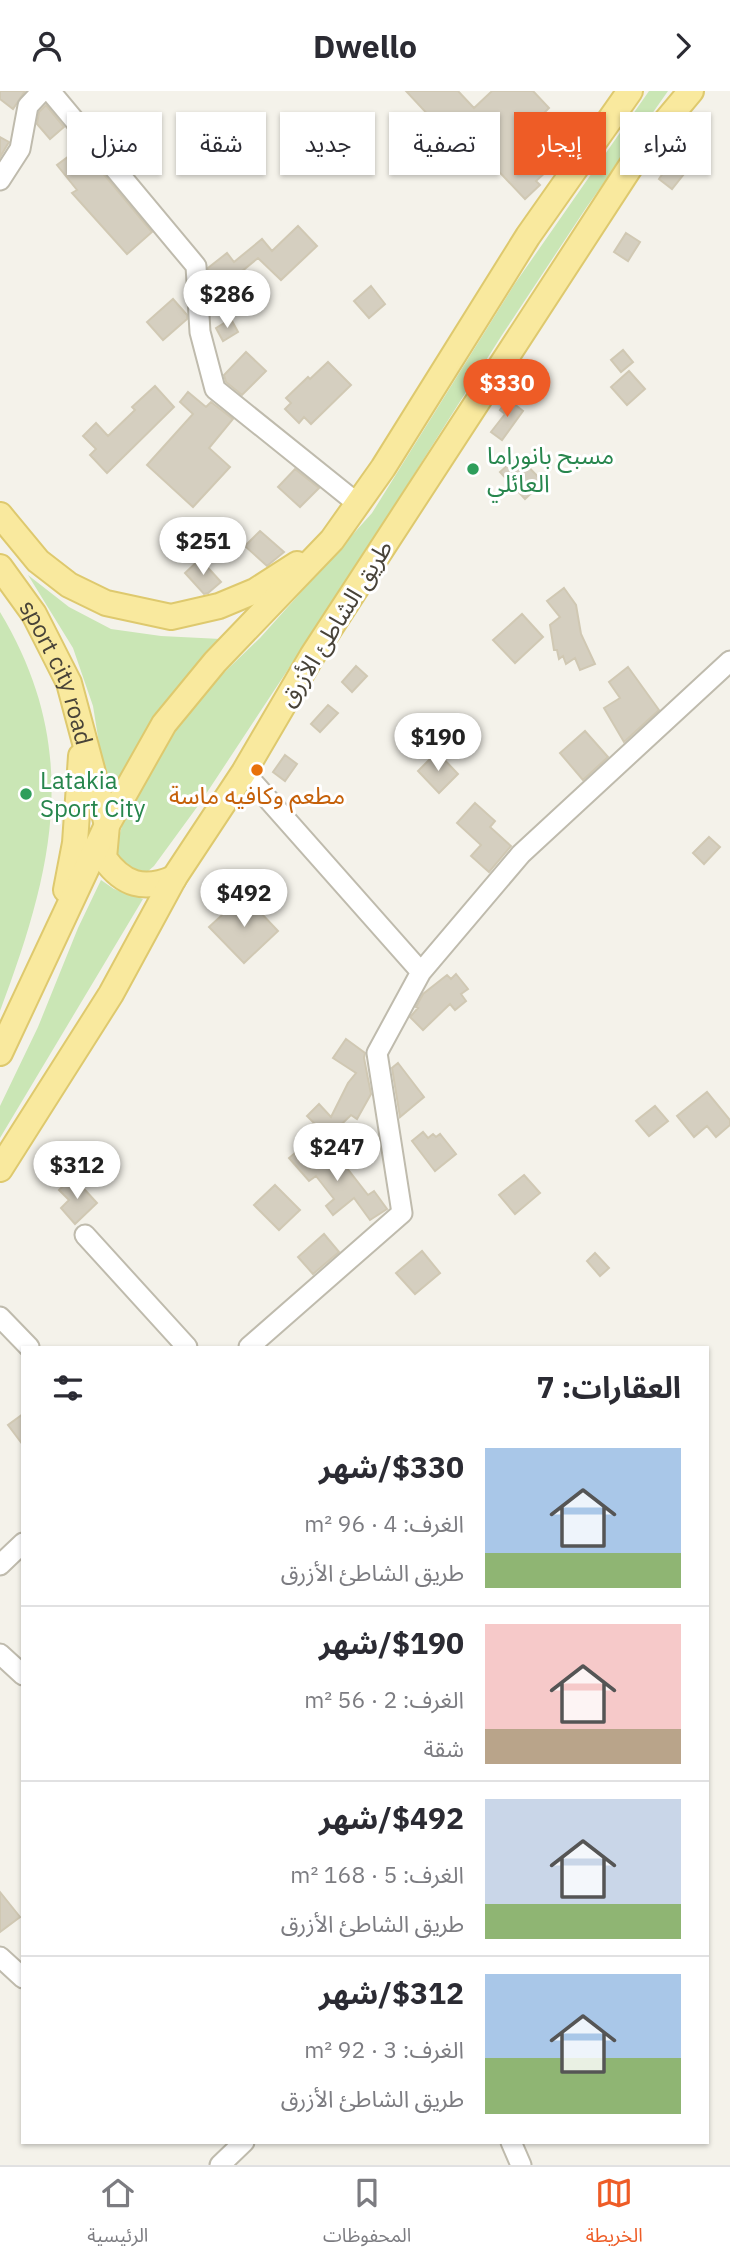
<!DOCTYPE html>
<html lang="ar">
<head>
<meta charset="utf-8">
<style>
	body { margin:0; font-family:"IBM Plex Sans","Noto Sans Arabic",sans-serif; background:#f7f7f7; color:#2b2b33; direction:rtl; height:100vh; display:flex; flex-direction:column; font-size:26px; white-space:nowrap }
	* { box-sizing:border-box; margin:0 }
	p { font-size:23px; color:#7c7c81 }
	.icon { flex:none; width:38px; height:38px; fill:none; stroke:currentColor; stroke-width:2; stroke-linecap:round; stroke-linejoin:round }
	.map { position:relative; flex:1; overflow:hidden; direction:ltr }
	.panel { position:absolute; left:21px; top:1255px; width:688px; height:798px; display:flex; flex-direction:column; background:#fff; border-radius:0px; box-shadow:0 2px 5px #0004; direction:rtl }
	.panel>* { flex:none }
	.hud { position:absolute; left:21px; top:21px; width:690px; height:63px; direction:rtl; display:flex; gap:14px }
	.price { position:absolute; translate:-50% -60px; padding:0 16px; border-radius:24px; background:#fff; color:#222; font-size:23px; line-height:46px; filter:drop-shadow(0 2px 4px #0008) }
	.price::after { content:''; position:absolute; left:50%; top:42px; width:21px; height:16px; margin-left:-10px; background:inherit; clip-path:polygon(0 0,100% 0,50% 100%) }
	.price.selected { background:#ee5c26; color:#fff }
	ul { padding:0; list-style:none }
	li { display:flex; align-items:center; gap:21px; height:175px; padding:0 28px }
	li+li { border-top:2px solid #e1e1e2 }
	li span { display:grid; place-items:center; flex:none; width:196px; height:140px; border-radius:0px; color:#555 }
	li>.icon { margin-inline-start:auto }
	span .icon { width:84px; height:84px; fill:#fffc; stroke-width:1 }
	li b { font-size:30px }
	h2 { display:flex; justify-content:space-between; align-items:center; height:84px; padding:0 28px; font-size:30px }
	.chip { padding:0 24px; border-radius:0px; background:#fff; box-shadow:0 2px 5px #0004; font-size:24px; line-height:63px }
	.chip.selected { background:#ee5c26; color:#fff }
	header { display:flex; justify-content:space-between; align-items:center; height:91px; padding:0 28px; background:#fff; font-size:32px; font-weight:700 }
	.dock { display:flex; justify-content:space-around; align-items:center; height:98px; border-top:2px solid #e1e1e2; background:#fff; font-size:19px; color:#7c7c81 }
	.dock a { display:grid; justify-items:center; gap:4px }
	.dock .selected { color:#ee5c26 }
	.map>svg:first-child { display:block }
	.green { fill:#cae6b5 }
	.building { fill:#d5cfc0; stroke:#d0c8b3; stroke-width:2 }
	.lines { fill:none; stroke-linecap:round; stroke-linejoin:round }
	.minor-casing { stroke:#bfbbad; stroke-width:23 }
	.major-casing { stroke:#dec96e; stroke-width:28 }
	.minor { stroke:#fff; stroke-width:19 }
	.major { stroke:#f9e99e; stroke-width:24 }
	.leisure-dot { fill:#2e9e5b; stroke:#fff; stroke-width:2.5 }
	.food-dot { fill:#e8710a; stroke:#fff; stroke-width:2.5 }
	.labels { text-anchor:middle; dominant-baseline:central; stroke-width:6; stroke-linejoin:round; paint-order:stroke }
	.leisure-label { font-size:24px; fill:#27864d; stroke:#fff; text-anchor:start }
	.street-label { font-size:24px; fill:#484338; stroke:#fff }
	.food-label { font-size:24px; fill:#c56008; stroke:#fff }
</style>
</head>
<body>
<header><svg class="icon" aria-label="forward" viewBox="0 0 24 24"><path d="M9 5l7 7-7 7"/></svg>Dwello<svg class="icon" aria-label="person" viewBox="0 0 24 24"><circle cx="12" cy="8" r="4"/><path d="M4 21q1-7 8-7t8 7"/></svg></header>
<div class="map">
<svg width="730" height="2074" viewBox="0 0 730 2074">
	<rect width="100%" height="100%" fill="#f4f2ea"/>
	<path class="green" d="M649 0H668L586 117 502 244 351 483 200 712 154 775 147 781 135 783 117 769 116 756 122 735 143 688 170 644 206 599 260 547 372 422 514 194Z
		M28 484 69 516 111 538 161 545 221 548 159 618 108 708 93 615 73 557Z
		M0 521C83 659 53 779 0 920Z
		M101 789 114 798 143 808 0 1047V1015L38 936 78 837Z"/>
	<path class="building" d="M0 0H25L13 18 0 8Z
		M406 0H458L474 17 492 0H533L549 17 530 36 559 69 536 90 540 94 525 108 469 49 460 58Z
		M46 14 64 36 50 48 37 33 39 21Z
		M0 46 9 51 0 66Z
		M81 56 152 141 127 163 72 102 77 99 57 74Z
		M670 72 684 83 672 98 659 88Z
		M298 135 317 155 281 189 258 167 219 199 209 187 208 177 227 162 234 171 262 148 272 160Z
		M626 142 640 151 628 170 614 161Z
		M371 195 385 213 369 227 354 210Z
		M173 208 187 224V228L163 249 147 231Z
		M231 228 238 241 223 250 216 237Z
		M623 259 633 271 621 281 611 269Z
		M246 261 266 280 242 304 226 291 224 284Z
		M328 271 351 294 311 333 304 326 299 332 285 318 291 312 286 307 308 286 310 288Z
		M629 280 645 298 627 314 611 296Z
		M155 295 174 316 107 382 90 364 96 358 83 345 96 332 108 345 135 319 132 316Z
		M188 301 206 316 211 311 233 328 209 357 230 376 193 416 147 374 193 323 180 311Z
		M508 308 523 320 502 349 491 341 505 323 500 319Z
		M518 365 543 391 525 408 500 381Z
		M295 378 319 397 300 416 278 396Z
		M260 440 284 461 267 475 245 455Z
		M200 468 221 491 208 502 204 503 185 482Z
		M564 497 576 514 581 543 595 573 580 579 575 567 566 573 563 565 559 568 557 559H554L550 534 560 526 547 510Z
		M522 523 543 546 515 572 493 549Z
		M356 575 367 585 352 601 342 591Z
		M628 576 659 619 624 651 604 617 620 607 609 591Z
		M328 614 338 622 320 641 311 633Z
		M585 640 608 666 583 689 560 662Z
		M437 661 458 683 439 702 418 680Z
		M285 664 297 673 285 690 273 681Z
		M475 712 495 730 490 736 511 755 489 781 471 765 481 754 457 732Z
		M709 746 720 756 704 773 693 762Z
		M244 804 278 840 244 872 209 836Z
		M456 883 468 898 461 903 466 910 455 919 450 913 423 939 410 926 418 917 416 916 423 903 447 884 451 888Z
		M346 948 365 962 364 967 371 1003 357 1028 351 1024 318 1056 321 1046 311 1034 314 1032 307 1025 319 1013 331 1026 348 992 356 982 333 967Z
		M398 972 424 1006 400 1026 392 977Z
		M707 1001 730 1029V1034L716 1046 707 1035 694 1046 677 1025Z
		M655 1015 668 1030 649 1045 636 1030Z
		M423 1041 428 1047 433 1043 436 1046 440 1043 456 1063 435 1080 412 1050Z
		M308 1051 336 1084 346 1076 368 1104 374 1100 387 1118 370 1129 354 1107 333 1124 326 1115 334 1108 316 1085 309 1090 289 1067Z
		M524 1084 540 1102 515 1123 499 1104Z
		M73 1086 97 1112 75 1133 61 1117 69 1109 59 1099Z
		M275 1094 300 1119 279 1139 254 1114Z
		M324 1143 339 1161 313 1183 298 1166Z
		M422 1160 440 1182 415 1203 396 1182Z
		M595 1162 609 1177 600 1185 587 1170Z
		M23 1323V1354L8 1334Z
		M0 1801 20 1826 0 1841Z"/>
	<g class="lines">
		<defs>
			<path id="minor" d="M50 0 196 175 200 241 215 298 358 413
				M0 89 20 58 28 15 42 0
				M244 681 421 881
				M85 1144 187 1256
				M0 1226 29 1256
				M249 1256 402 1122 377 962 421 881 521 763 730 570
				M0 1474 23 1452
				M0 1563 23 1584
				M0 1866 23 1887
				M511 2051 521 2074
				M220 2074 244 2051"/>
			<g id="major">
				<path d="M0 424 38 470 69 494 106 512 171 526 219 515 255 500 297 473"/>
				<path id="s1" d="M0 476 34 523 69 592 107 734 104 767C123 794 144 800 174 787"/>
				<path d="M66 799 75 752 81 665"/>
				<path d="M0 962 107 734 164 633 215 571 332 449 383 377 528 145 630 0"/>
				<path d="M0 1078 111 903 174 787 244 681 312 565 640 61 691 0"/>
			</g>
		</defs>
		<use href="#minor" class="minor-casing"/>
		<use href="#major" class="major-casing"/>
		<use href="#minor" class="minor"/>
		<use href="#major" class="major"/>
	</g>
	<g class="leisure-dot">
		<circle cx="473" cy="378" r="7"/>
		<circle cx="26" cy="703" r="7"/>
	</g>
	<circle class="food-dot" cx="257" cy="679" r="7"/>
	<g class="labels">
		<g class="leisure-label">
			<text x="487" y="364">مسبح بانوراما<tspan x="487" dy="28">العائلي</tspan></text>
			<text x="40" y="689">Latakia<tspan x="40" dy="28">Sport City</tspan></text>
		</g>
		<g class="street-label">
			<text transform="translate(335 532) rotate(-58)">طريق الشاطئ الأزرق</text>
			<text stroke="none"><textPath href="#s1" startOffset="121">sport city road</textPath></text>
		</g>
		<g class="food-label">
			<text x="257" y="704">مطعم وكافيه ماسة</text>
		</g>
	</g>
</svg>
<b class="price" style="left:227px;top:239px">$286</b>
<b class="price selected" style="left:507px;top:328px">$330</b>
<b class="price" style="left:203px;top:486px">$251</b>
<b class="price" style="left:438px;top:682px">$190</b>
<b class="price" style="left:244px;top:838px">$492</b>
<b class="price" style="left:337px;top:1092px">$247</b>
<b class="price" style="left:77px;top:1110px">$312</b>
<div class="hud">
<a class="chip">شراء</a>
<a class="chip selected">إيجار</a>
<a class="chip">تصفية</a>
<a class="chip">جديد</a>
<a class="chip">شقة</a>
<a class="chip">منزل</a>
</div>
<section class="panel">
<h2>العقارات: 7<svg class="icon" aria-label="filters" viewBox="0 0 24 24"><path d="M4 7h16M4 17h16"/><circle cx="9" cy="7" r="2"/><circle cx="15" cy="17" r="2"/></svg></h2>
<ul>
<li><span style="background:linear-gradient(#a9c7e8 75%,#8fb573 0)"><svg class="icon" aria-label="home" viewBox="0 0 24 24"><path d="M3 11l9-7 9 7M6 9v11h12V9"/></svg></span><div><b>$330/شهر</b><p>الغرف: 4 · 96 m²</p><p>طريق الشاطئ الأزرق</p></div></li>
<li><span style="background:linear-gradient(#f6c9c9 75%,#b9a48a 0)"><svg class="icon" aria-label="home" viewBox="0 0 24 24"><path d="M3 11l9-7 9 7M6 9v11h12V9"/></svg></span><div><b>$190/شهر</b><p>الغرف: 2 · 56 m²</p><p>شقة</p></div></li>
<li><span style="background:linear-gradient(#c9d6e8 75%,#8fb573 0)"><svg class="icon" aria-label="home" viewBox="0 0 24 24"><path d="M3 11l9-7 9 7M6 9v11h12V9"/></svg></span><div><b>$492/شهر</b><p>الغرف: 5 · 168 m²</p><p>طريق الشاطئ الأزرق</p></div></li>
<li><span style="background:linear-gradient(#a9c7e8 60%,#8fb573 0)"><svg class="icon" aria-label="home" viewBox="0 0 24 24"><path d="M3 11l9-7 9 7M6 9v11h12V9"/></svg></span><div><b>$312/شهر</b><p>الغرف: 3 · 92 m²</p><p>طريق الشاطئ الأزرق</p></div></li>
</ul>
</section>
</div>
<nav class="dock">
<a class="selected"><svg class="icon" aria-label="map" viewBox="0 0 24 24"><path d="M3 6l6-2 6 2 6-2v14l-6 2-6-2-6 2zM9 4v14M15 6v14"/></svg>الخريطة</a>
<a><svg class="icon" aria-label="saved" viewBox="0 0 24 24"><path d="M7 4h10v16l-5-4-5 4z"/></svg>المحفوظات</a>
<a><svg class="icon" aria-label="home" viewBox="0 0 24 24"><path d="M3 11l9-7 9 7M6 9v11h12V9"/></svg>الرئيسية</a>
</nav>
</body>
</html>
